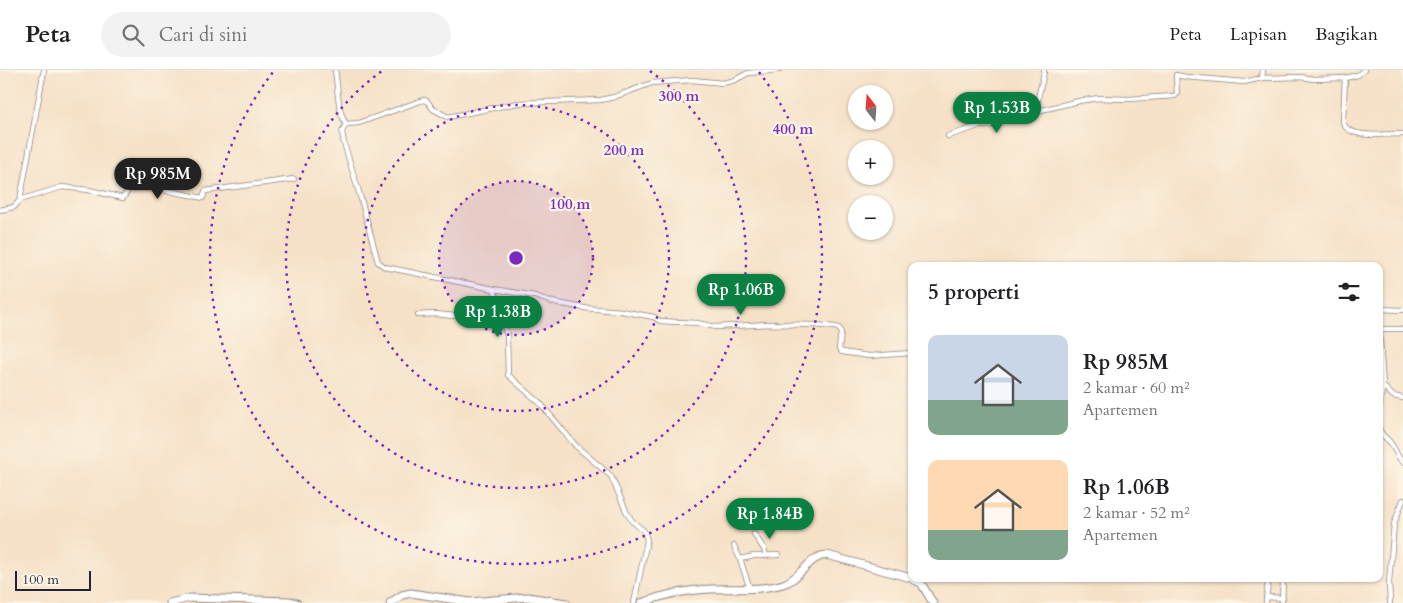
<!DOCTYPE html>
<html lang="id">
<head>
<meta charset="utf-8">
<style>
	body { margin:0; font-family:Cardo,serif; background:#f2f2f2; color:#202124; height:100vh; display:flex; flex-direction:column; font-size:19px; white-space:nowrap }
	* { box-sizing:border-box; margin:0 }
	p { font-size:16px; color:#757577 }
	.icon { flex:none; width:28px; height:28px; fill:none; stroke:currentColor; stroke-width:2; stroke-linecap:round; stroke-linejoin:round }
	.map { position:relative; flex:1; overflow:hidden }
	.drawer { position:absolute; left:908px; top:192px; width:475px; height:320px; display:flex; flex-direction:column; background:#fff; border-radius:10px; box-shadow:0 1px 4px #0004 }
	.drawer>* { flex:none }
	.needle { width:32px; rotate:343deg }
	.controls { position:absolute; left:848px; top:15px; display:grid; gap:10px }
	.controls a { display:grid; place-items:center; width:45px; height:45px; border-radius:50%; background:#fff; box-shadow:0 1px 4px #0004; font-size:25px }
	.scale { position:absolute; left:15px; bottom:12px; width:76px; box-sizing:border-box; padding-left:5px; border:2px solid #22223b; border-top:0; font-size:14px; line-height:18px; white-space:nowrap; color:#22223b; -webkit-text-stroke:4px #fcf5e5; paint-order:stroke }
	.price { position:absolute; translate:-50% -42px; padding:0 11px; border-radius:18px; background:#0b8043; color:#fff; font-size:16px; line-height:32px; filter:drop-shadow(0 1px 2px #0008) }
	.price::after { content:''; position:absolute; left:50%; top:30px; width:15px; height:11px; margin-left:-8px; background:inherit; clip-path:polygon(0 0,100% 0,50% 100%) }
	.price.current { background:#222; color:#fff }
	ul { padding:0; list-style:none }
	li { display:flex; align-items:center; gap:15px; height:125px; padding:0 20px }
	li span { display:grid; place-items:center; flex:none; width:140px; height:100px; border-radius:10px; color:#555 }
	li>.icon { margin-inline-start:auto }
	span .icon { width:60px; height:60px; fill:#fffc; stroke-width:1 }
	li b { font-size:21px }
	h2 { display:flex; justify-content:space-between; align-items:center; height:60px; padding:0 20px; font-size:21px }
	header { display:flex; align-items:center; gap:30px; box-sizing:border-box; height:70px; padding:0 25px; background:#fff; border-bottom:1px solid #e0e0e0 }
	header strong { font-size:24px }
	nav { display:flex; gap:28px; margin-inline-start:auto; font-size:18px }
	.search { width:350px; height:45px; background:#f2f2f2; display:flex; align-items:center; gap:12px; box-sizing:border-box; padding:0 18px; border-radius:28px; color:#757577; font-size:19px }
	.map>svg:first-child { display:block }
	.lines { fill:none; stroke-linecap:round; stroke-linejoin:round }
	.minor-casing { stroke:#8c8281; stroke-width:6 }
	.secondary-casing { stroke:#8c8281; stroke-width:9 }
	.minor { stroke:#fff; stroke-width:4.5 }
	.secondary { stroke:#fff; stroke-width:7 }
	.ring { fill:none; stroke:#7b2cbf; stroke-width:2.5; stroke-dasharray:2.5 5 }
	.centre { fill:#7b2cbf; stroke:#fcf5e5; stroke-width:2.5 }
	.ring-label { font-size:15px; text-anchor:middle; font-weight:bold; fill:#7b2cbf; stroke:#fcf5e5; stroke-width:4.5; stroke-linejoin:round; paint-order:stroke }
</style>
</head>
<body>
<header>
<strong>Peta</strong>
<div class="search"><svg class="icon" aria-label="search" viewBox="0 0 24 24"><circle cx="10" cy="10" r="6"/><path d="M15 15l6 6"/></svg>Cari di sini</div>
<nav><a>Peta</a><a>Lapisan</a><a>Bagikan</a></nav>
</header>
<div class="map">
<svg width="1403" height="533" viewBox="0 0 1403 533">
	<rect width="100%" height="100%" fill="#fcf5e5"/>
	<filter id="ink" filterUnits="userSpaceOnUse"><feTurbulence type="fractalNoise" baseFrequency=".02" numOctaves="2"/><feDisplacementMap in="SourceGraphic" scale="10" xChannelSelector="R" yChannelSelector="G"/><feConvolveMatrix kernelMatrix="1 2 1 2 8 2 1 2 1" color-interpolation-filters="sRGB"/></filter>
	<filter id="wash" filterUnits="userSpaceOnUse"><feTurbulence type="fractalNoise" baseFrequency=".0096" numOctaves="4" result="noise"/><feDisplacementMap in="SourceGraphic" scale="20" xChannelSelector="R" yChannelSelector="G"/><feGaussianBlur stdDeviation="1.12" result="paint"/><feColorMatrix in="noise" values="0 0 0 0 0 0 0 0 0 0 0 0 0 0 0 0 0 1.4 0 .05"/><feComposite in="paint" operator="in"/></filter>
	<g filter="url(#wash)">
		<rect width="100%" height="100%" fill="#f6e1c7"/>
	</g>
	<g filter="url(#ink)">
		<g class="lines">
			<defs>
				<path id="minor" d="M335 0C338 16 337 41 346 54L359 53 423 30 427 31 433 39 448 47 518 33 601 30 614 27 652 13 692 10 723 13 735 10 748 3 779 0
					M1262 8 1263 0
					M1345 8 1343 51C1345 70 1388 64 1403 64
					M1039 40C1035 28 1043 14 1044 0
					M346 54 342 62 344 73 361 129 378 192 385 197 494 219 507 266 508 305 540 333 576 376 611 406 627 443 632 451 644 461 647 470 634 533
					M948 66 979 56 994 55 1004 49 1079 31 1099 28 1129 29 1175 26 1177 23 1176 5 1186 7 1244 12 1262 8 1300 7 1314 9 1345 8 1358 5 1364 0
					M20 130 62 117 89 120 123 128 129 119C148 115 184 124 203 128L205 121 294 109
					M0 140 14 137 20 130 44 0
					M494 219 535 226 552 232 584 238 621 241 654 247 660 251 697 253 716 257 769 254 815 255 835 257 839 258 841 263 839 279 842 282 869 286 911 283
					M1379 239 1403 240
					M418 245 435 244 504 251
					M1379 256 1383 315 1379 338
					M1379 259H1403
					M1379 314 1384 317 1393 326 1403 328
					M1379 358C1381 365 1385 367 1389 371 1395 377 1396 387 1403 392
					M754 464 764 479 766 486
					M734 476 740 489
					M750 519 740 489 754 486 778 485
					M1266 527 1283 528
					M1266 533 1268 511
					M1282 533 1283 510
					M1390 533 1389 512 1394 454 1403 430"/>
				<path id="secondary" d="M912 509 921 513 933 533
					M170 533 190 528 290 531 297 533
					M390 533 402 525 411 523 470 532 528 527 566 533
					M641 533C663 525 686 520 709 519 734 518 759 521 783 514 801 509 808 486 827 485L911 508"/>
			</defs>
			<use href="#minor" class="minor-casing"/>
			<use href="#secondary" class="secondary-casing"/>
			<use href="#minor" class="minor"/>
			<use href="#secondary" class="secondary"/>
		</g>
	</g>
	<circle cx="516" cy="188" r="77" fill="#7b2cbf" fill-opacity=".12"/>
	<g class="ring">
		<circle cx="516" cy="188" r="77"/>
		<circle cx="516" cy="188" r="153"/>
		<path d="M650 1A230 230 0 1 1 382 1"/>
		<path d="M759 2A306 306 0 1 1 273 2"/>
	</g>
	<circle cx="516" cy="188" r="8" class="centre"/>
	<g class="ring-label">
		<text x="679" y="31">300 m</text>
		<text x="793" y="64">400 m</text>
		<text x="624" y="85">200 m</text>
		<text x="570" y="139">100 m</text>
	</g>
</svg>
<div class="controls">
<a><svg class="needle" viewBox="-14 -14 28 28"><path d="M0-13l5 13h-10z" fill="#e53935"/><path d="M0 13l5-13h-10z" fill="#757577"/></svg></a>
<a>+</a>
<a>−</a>
</div>
<div class="scale">100 m</div>
<b class="price" style="left:997px;top:64px">Rp 1.53B</b>
<b class="price current" style="left:158px;top:130px">Rp 985M</b>
<b class="price" style="left:741px;top:246px">Rp 1.06B</b>
<b class="price" style="left:498px;top:268px">Rp 1.38B</b>
<b class="price" style="left:770px;top:470px">Rp 1.84B</b>
<section class="drawer">
<h2>5 properti<svg class="icon" aria-label="filters" viewBox="0 0 24 24"><path d="M4 7h16M4 17h16"/><circle cx="9" cy="7" r="2"/><circle cx="15" cy="17" r="2"/></svg></h2>
<ul>
<li><span style="background:linear-gradient(#c9d6e8 65%,#7fa58c 0)"><svg class="icon" aria-label="home" viewBox="0 0 24 24"><path d="M3 11l9-7 9 7M6 9v11h12V9"/></svg></span><div><b>Rp 985M</b><p>2 kamar · 60 m²</p><p>Apartemen</p></div></li>
<li><span style="background:linear-gradient(#ffd9b3 70%,#7fa58c 0)"><svg class="icon" aria-label="home" viewBox="0 0 24 24"><path d="M3 11l9-7 9 7M6 9v11h12V9"/></svg></span><div><b>Rp 1.06B</b><p>2 kamar · 52 m²</p><p>Apartemen</p></div></li>
</ul>
</section>
</div>
</body>
</html>
